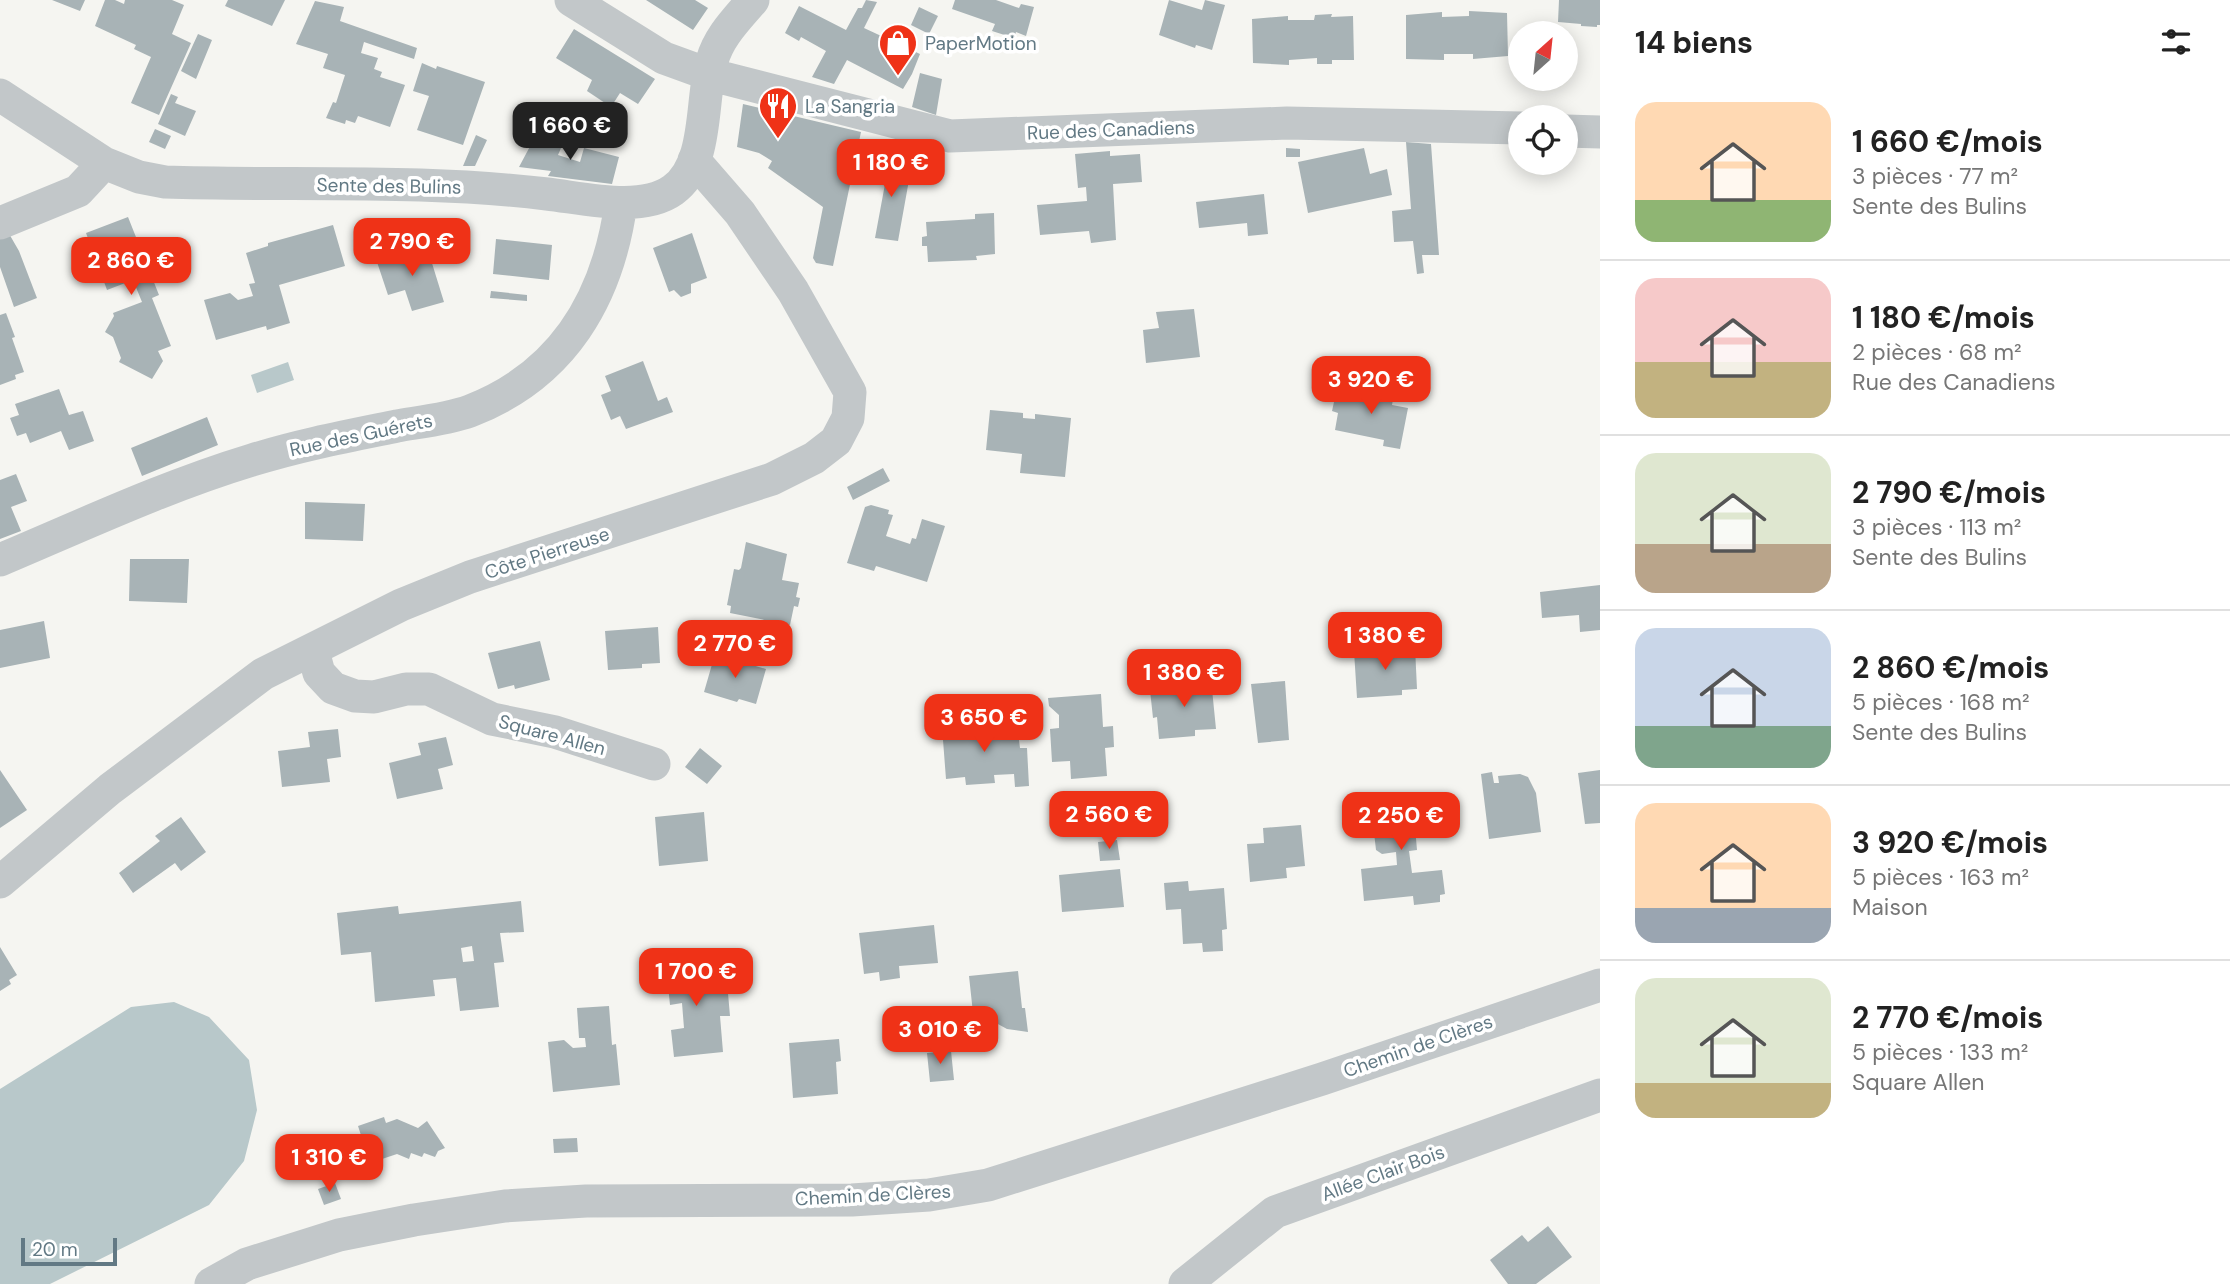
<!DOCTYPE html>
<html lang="fr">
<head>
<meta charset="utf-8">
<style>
	body { margin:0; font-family:"DM Sans",sans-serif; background:#f6f6f6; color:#222; height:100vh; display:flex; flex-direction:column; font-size:26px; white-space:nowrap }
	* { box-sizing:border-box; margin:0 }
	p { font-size:23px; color:#767676 }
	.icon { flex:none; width:38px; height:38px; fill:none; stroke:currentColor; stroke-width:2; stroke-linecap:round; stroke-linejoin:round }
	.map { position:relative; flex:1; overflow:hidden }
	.drawer { display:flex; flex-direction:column; background:#fff; width:630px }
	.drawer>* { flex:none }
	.needle { width:46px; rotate:27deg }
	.buttons { position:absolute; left:1508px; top:21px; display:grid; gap:14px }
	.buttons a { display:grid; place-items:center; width:70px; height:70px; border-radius:50%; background:#fff; box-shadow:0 4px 18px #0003; font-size:35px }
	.scale { position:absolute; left:21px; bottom:18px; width:96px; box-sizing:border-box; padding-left:7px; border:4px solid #627984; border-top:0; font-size:19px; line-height:24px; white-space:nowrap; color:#627984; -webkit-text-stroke:5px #fff; paint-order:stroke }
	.price { position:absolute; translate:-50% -60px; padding:0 16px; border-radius:14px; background:#ef3217; color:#fff; font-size:23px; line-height:46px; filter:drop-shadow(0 2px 4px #0008) }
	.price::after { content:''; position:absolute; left:50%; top:42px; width:21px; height:16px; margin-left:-10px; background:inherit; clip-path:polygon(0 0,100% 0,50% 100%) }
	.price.current { background:#222; color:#fff }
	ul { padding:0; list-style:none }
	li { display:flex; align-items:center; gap:21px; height:175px; padding:0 35px }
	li+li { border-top:2px solid #e0e0e0 }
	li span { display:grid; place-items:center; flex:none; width:196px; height:140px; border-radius:21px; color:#555 }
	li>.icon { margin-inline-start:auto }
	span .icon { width:84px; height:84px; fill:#fffc; stroke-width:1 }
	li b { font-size:30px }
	h2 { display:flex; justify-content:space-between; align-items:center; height:84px; padding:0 35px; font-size:30px }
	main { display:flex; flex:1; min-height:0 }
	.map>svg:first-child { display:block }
	.water { fill:#b8c8ca }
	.building { fill:#a8b3b6; fill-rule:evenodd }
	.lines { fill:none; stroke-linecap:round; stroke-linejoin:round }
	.minor { stroke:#c2c7c9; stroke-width:33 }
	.labels { text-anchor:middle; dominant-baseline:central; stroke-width:7; stroke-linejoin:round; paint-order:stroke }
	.poi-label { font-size:19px; fill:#627984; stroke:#fff; text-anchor:start }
	.street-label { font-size:19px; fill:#627984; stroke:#fff }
</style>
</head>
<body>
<main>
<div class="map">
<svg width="1600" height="1284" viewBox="0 0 1600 1284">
	<rect width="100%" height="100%" fill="#f5f5f1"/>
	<path class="water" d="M288 362 294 380 257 393 251 375Z
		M174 1002 209 1017 249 1060 257 1110 244 1161 209 1205 50 1284H0V1089L131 1007Z"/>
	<path class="building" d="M52 0H85L80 11Z
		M105 0H115L124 4 125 0H172L184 5 172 34 191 43 159 115 131 103 151 57 134 49 136 45 95 26Z
		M228 0H285L272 26 225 6Z
		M646 0H695L708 8 693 30Z
		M866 0 877 2 864 28 920 54 912 74 903 89 847 60 834 84 812 77 826 51 801 37 799 41 785 33 799 6 846 30 858 8H862Z
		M955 0H996L1019 8 1021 4 1034 7 1026 36 1016 32 1014 38 992 31 995 24 952 9Z
		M1169 0 1202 10 1205 0 1225 5 1212 50 1196 45 1195 48 1159 35Z
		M1559 0H1600V25H1597V27L1581 26V24L1558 22Z
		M315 1 344 7 340 21 417 48 414 59 364 42 361 53 378 58 374 69 382 72 380 77 405 85 390 127 358 116 355 123 346 120 345 124 326 118 333 102 336 103 345 75 323 68 328 54 296 44Z
		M919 7 938 16 929 34 911 25Z
		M1469 11 1507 13 1508 56 1473 59V54H1444V60L1406 59V15L1442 12V17L1469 16Z
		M1332 14 1331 17 1353 16 1354 60H1332V64H1317V58L1289 60V65L1253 63 1252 19 1288 16V20H1314L1315 15Z
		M574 29 655 79 638 104 620 93 611 107 587 91 592 80 556 58Z
		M198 34 212 40 196 79 181 71Z
		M422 63 436 69 437 66 485 82 463 145 417 130 429 96 413 91Z
		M920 73 942 79 936 115 912 107Z
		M171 94 178 97 175 103 196 111 185 136 158 124Z
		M743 104 861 132 833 266 816 263 813 258 823 207 768 168 772 161 759 153 737 147Z
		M155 129 171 136 165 149 149 142Z
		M476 135 487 140 475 166H463Z
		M535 137 564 141 558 155 580 162 584 148 619 157 612 184 548 176 551 171 519 167Z
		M1406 142 1431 144 1439 255H1422L1424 273 1417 274 1413 241 1394 242 1392 211 1411 209Z
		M1286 148 1300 149V157H1286Z
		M1364 148 1370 174 1387 169 1392 195 1308 213 1298 162Z
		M1110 151V156L1140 154 1142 182 1113 184 1116 240 1091 243 1089 231 1040 235 1037 205 1087 201 1086 187 1078 188 1075 154Z
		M876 161 911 169 898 241 875 238 885 184 872 181Z
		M1264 194 1268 234 1248 236 1247 223 1199 228 1196 202Z
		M994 213 995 254 976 256 977 260 928 262 927 246H922V237L927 236 926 222 975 219V214Z
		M128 217 159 295 152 298 171 346 158 351 163 361 152 379 119 362 121 358 113 337 105 332 114 316 113 313 142 302 133 280 107 290 86 233Z
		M333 225 345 266 279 285 290 323 267 330 266 326 216 340 204 300 230 293 238 300 253 296 249 284 255 283 246 253 268 246V243Z
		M8 232 19 251 37 298 14 307 0 267V235Z
		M692 233 707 278 691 284V293L681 297 674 290 669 292 653 248Z
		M496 239 552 245 549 280 493 274Z
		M427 247 444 302 412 311 405 290 388 295 377 262Z
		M491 291 527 295V301L490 298Z
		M1194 309 1200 357 1146 363 1143 330 1159 328 1156 312Z
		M6 313 15 337 12 338 24 372 15 375 16 379 0 385V315Z
		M643 361 658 401 667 397 673 412 626 429 620 416 611 420 601 395 611 391 605 376Z
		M1354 386 1394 394 1392 405 1408 408 1400 449 1383 446 1384 440 1335 430 1338 413 1332 411 1336 393 1352 397Z
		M59 389 69 415 83 411 94 441 69 450 61 431 30 443 26 433 17 436 10 418 19 415 15 404Z
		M990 410 1023 413V418L1035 419V414L1071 418 1065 477 1020 473 1022 454 986 450Z
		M207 417 218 445 142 476 131 448Z
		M883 468 890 481 853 500 847 487Z
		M16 474 27 501 11 507 21 531 0 539V480Z
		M305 502 365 504 363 541 305 539Z
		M871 505 889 510 888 514 893 515 886 536 910 544 912 538 916 539 922 519 945 526 927 582 876 566 874 571 847 563 865 507Z
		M746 542 787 554 782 580 799 583 796 597 800 598 798 607 794 606 790 625 730 613 731 606 727 605 734 569 739 570 741 568Z
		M130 559H189L187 603 129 601Z
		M1600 585V630L1580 632 1579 615 1542 618 1540 592Z
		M44 621 50 658 0 668V630Z
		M658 627 660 663 642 664V668L608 670 605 631Z
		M540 641 550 680 515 689 514 685 498 689 488 653Z
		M1415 647 1417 689 1402 690V695L1357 698 1354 651Z
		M715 654 766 669 756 704 739 699 737 702 704 692Z
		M1211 679 1216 729 1195 730V736L1159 739 1157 717 1153 718 1150 690 1180 688 1179 682Z
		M1285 681 1289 740 1258 743 1251 684Z
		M1101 694 1103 727 1113 726 1114 747 1105 748 1107 776 1071 779 1070 761 1052 762 1050 729 1059 728V715L1049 706 1048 698Z
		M1011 723V733H1018L1020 748H1027L1029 786 1015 787 1014 774 994 775 995 783 966 785 965 777 946 779 942 727Z
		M338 729 341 757 327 759 330 782 282 787 278 751 310 747 308 732Z
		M446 737 453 765 438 769 443 789 397 799 389 763 421 755 418 743Z
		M700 748 722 766 707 784 685 767Z
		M0 770 27 810 0 828Z
		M1600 770V823L1585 824 1578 773Z
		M1492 772 1494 783H1499L1498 776 1520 774 1528 777 1536 793 1541 832 1489 839 1481 774Z
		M1425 792 1429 825 1415 827 1417 850 1409 851 1412 873 1442 870 1445 894 1440 895V902L1414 905 1413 896 1364 901 1361 869 1397 865 1396 852 1382 854 1376 850 1372 815H1379L1376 797Z
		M704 812 708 861 659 866 655 817Z
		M181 817 206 852 181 871 175 863 133 893 119 873 160 841 155 836Z
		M1301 825 1305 866 1286 868 1287 878 1250 882 1247 844 1264 843 1263 828Z
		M1117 840 1120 860 1100 861 1098 842Z
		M1120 869 1124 907 1062 912 1059 875Z
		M1188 881 1189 891 1224 888 1227 929 1222 930 1223 951 1203 952 1202 943 1183 944 1181 909 1166 910 1164 883Z
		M521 901 524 932 500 933 504 962 494 963 499 1007 460 1011 456 978 433 980 435 996 375 1002 371 952 341 955 337 913 398 906 399 914ZM472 946 474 961 463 962 461 948Z
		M934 925 938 963 899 966 900 978 880 981 879 972 864 974 859 933Z
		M0 947 17 975 9 980 11 984 0 991Z
		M705 960 708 984 727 982 730 1016H720L723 1052 674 1057 671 1030 684 1028 682 1003 670 1005 667 975 656 973V965Z
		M1018 971 1022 1008H1025L1028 1032 1007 1029 987 1018 986 1012 973 1013 969 976Z
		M609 1006 612 1045 616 1044 620 1085 553 1092 548 1042 564 1040 573 1048 586 1047 585 1038H579L577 1008Z
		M839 1039 841 1061 836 1062 838 1094 793 1098 789 1043Z
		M951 1051 954 1080 930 1082 927 1053Z
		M384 1117 386 1123 397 1119 418 1128 427 1121 445 1148 438 1151 435 1157 424 1153 422 1157 411 1153 409 1159 397 1154 370 1163 358 1126Z
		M577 1138 578 1152 554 1153 553 1139Z
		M335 1183 341 1199 324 1205 318 1189Z
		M1548 1226 1572 1257 1536 1284H1508L1490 1260 1522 1235 1528 1242Z"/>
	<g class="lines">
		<path class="minor" d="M571 0 664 58 708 74 950 136 1287 123 1521 128
			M0 95 104 163 139 177 165 182C291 186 422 179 547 194 583 198 641 213 673 190 710 163 700 99 712 61 719 36 737 19 753 0
			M1566 131 1600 132
			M0 223 78 191 104 163
			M0 560C83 525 166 486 252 460 300 445 348 436 397 426 420 422 448 419 470 411 563 375 608 298 621 203
			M313 651 319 673 333 688 355 696 374 697 406 689H429L492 719 555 732 654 764
			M0 882 110 789 263 674 401 605 470 577 772 479 814 458 836 441 848 418 850 392 793 291 740 213 694 160
			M211 1284 247 1264 339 1235 414 1220 505 1206 586 1201 852 1200 929 1195 988 1185 1322 1079 1600 985
			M1185 1284 1275 1212 1600 1095"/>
	</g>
	<defs>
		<symbol id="shop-pin" viewBox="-11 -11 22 30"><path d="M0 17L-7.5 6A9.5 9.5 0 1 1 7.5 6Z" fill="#ef3217" stroke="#fff"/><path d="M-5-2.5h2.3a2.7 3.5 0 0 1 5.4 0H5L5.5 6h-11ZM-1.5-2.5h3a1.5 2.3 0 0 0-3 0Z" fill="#fff"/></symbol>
		<symbol id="restaurant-pin" viewBox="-11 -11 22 30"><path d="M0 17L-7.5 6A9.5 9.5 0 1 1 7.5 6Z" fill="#ef3217" stroke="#fff"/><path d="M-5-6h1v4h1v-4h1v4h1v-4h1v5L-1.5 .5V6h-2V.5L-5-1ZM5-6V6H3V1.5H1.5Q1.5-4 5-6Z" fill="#fff"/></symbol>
	</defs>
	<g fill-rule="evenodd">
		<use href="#shop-pin" x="876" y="21" width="44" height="60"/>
		<use href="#restaurant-pin" x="756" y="84" width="44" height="60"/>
	</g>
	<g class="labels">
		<g class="poi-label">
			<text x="925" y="43">PaperMotion</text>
			<text x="805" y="106">La Sangria</text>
		</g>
		<g class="street-label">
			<text transform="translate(1111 130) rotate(-2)">Rue des Canadiens</text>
			<text transform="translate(389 186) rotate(1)">Sente des Bulins</text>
			<text transform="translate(361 435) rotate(-12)">Rue des Guérets</text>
			<text transform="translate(547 553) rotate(-18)">Côte Pierreuse</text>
			<text transform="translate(552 735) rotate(15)">Square Allen</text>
			<text transform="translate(1418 1046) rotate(-19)">Chemin de Clères</text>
			<text transform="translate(1383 1173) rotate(-20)">Allée Clair Bois</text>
			<text transform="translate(873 1195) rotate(-3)">Chemin de Clères</text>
		</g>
	</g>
</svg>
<div class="buttons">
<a><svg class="needle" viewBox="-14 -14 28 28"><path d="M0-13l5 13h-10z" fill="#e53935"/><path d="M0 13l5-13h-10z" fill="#767676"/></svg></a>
<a><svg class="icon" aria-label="locate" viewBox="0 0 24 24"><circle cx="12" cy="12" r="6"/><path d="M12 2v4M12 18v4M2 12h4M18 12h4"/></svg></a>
</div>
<div class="scale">20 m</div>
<b class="price current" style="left:570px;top:162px">1 660 €</b>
<b class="price" style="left:891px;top:199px">1 180 €</b>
<b class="price" style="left:412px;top:278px">2 790 €</b>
<b class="price" style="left:131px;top:297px">2 860 €</b>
<b class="price" style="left:1371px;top:416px">3 920 €</b>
<b class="price" style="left:1385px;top:672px">1 380 €</b>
<b class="price" style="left:735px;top:680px">2 770 €</b>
<b class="price" style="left:1184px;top:709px">1 380 €</b>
<b class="price" style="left:984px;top:754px">3 650 €</b>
<b class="price" style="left:1109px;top:851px">2 560 €</b>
<b class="price" style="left:1401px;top:852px">2 250 €</b>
<b class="price" style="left:696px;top:1008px">1 700 €</b>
<b class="price" style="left:940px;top:1066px">3 010 €</b>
<b class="price" style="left:329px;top:1194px">1 310 €</b>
</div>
<section class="drawer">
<h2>14 biens<svg class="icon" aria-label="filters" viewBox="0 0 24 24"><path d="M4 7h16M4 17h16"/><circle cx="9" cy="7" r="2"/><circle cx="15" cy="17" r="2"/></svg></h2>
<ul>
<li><span style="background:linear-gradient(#ffd9b3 70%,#8fb573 0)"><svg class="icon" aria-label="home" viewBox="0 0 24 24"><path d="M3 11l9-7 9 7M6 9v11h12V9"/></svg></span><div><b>1 660 €/mois</b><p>3 pièces · 77 m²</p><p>Sente des Bulins</p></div></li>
<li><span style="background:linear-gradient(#f6c9c9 60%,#c2b280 0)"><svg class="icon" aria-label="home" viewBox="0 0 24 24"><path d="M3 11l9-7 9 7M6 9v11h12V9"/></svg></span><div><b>1 180 €/mois</b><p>2 pièces · 68 m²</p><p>Rue des Canadiens</p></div></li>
<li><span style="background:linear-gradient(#dfe7d0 65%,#b9a48a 0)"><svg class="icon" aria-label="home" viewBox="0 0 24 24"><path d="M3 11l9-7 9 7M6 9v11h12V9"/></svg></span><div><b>2 790 €/mois</b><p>3 pièces · 113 m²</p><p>Sente des Bulins</p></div></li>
<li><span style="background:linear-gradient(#c9d6e8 70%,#7fa58c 0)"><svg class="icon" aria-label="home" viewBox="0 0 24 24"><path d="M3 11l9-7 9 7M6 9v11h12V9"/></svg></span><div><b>2 860 €/mois</b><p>5 pièces · 168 m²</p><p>Sente des Bulins</p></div></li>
<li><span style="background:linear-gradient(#ffd9b3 75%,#9aa5b1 0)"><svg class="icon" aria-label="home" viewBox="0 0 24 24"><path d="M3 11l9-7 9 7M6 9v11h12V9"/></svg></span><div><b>3 920 €/mois</b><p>5 pièces · 163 m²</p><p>Maison</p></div></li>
<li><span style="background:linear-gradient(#dfe7d0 75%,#c2b280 0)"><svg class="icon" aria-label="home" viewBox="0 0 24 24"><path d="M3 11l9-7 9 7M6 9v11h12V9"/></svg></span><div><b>2 770 €/mois</b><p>5 pièces · 133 m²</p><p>Square Allen</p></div></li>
</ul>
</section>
</main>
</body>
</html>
